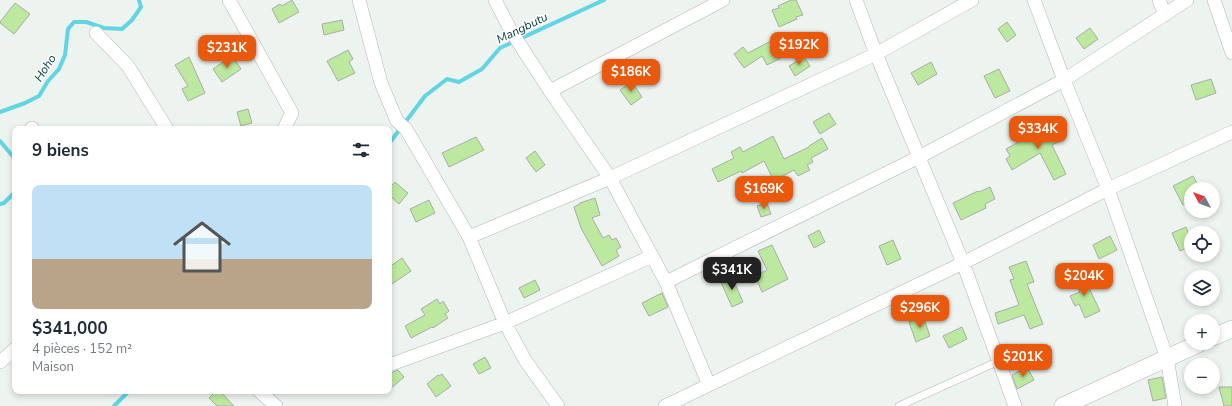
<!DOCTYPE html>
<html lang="fr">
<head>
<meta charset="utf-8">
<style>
	body { margin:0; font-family:"Nunito Sans",sans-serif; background:#f2f2f3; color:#1f2937; height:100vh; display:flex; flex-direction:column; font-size:15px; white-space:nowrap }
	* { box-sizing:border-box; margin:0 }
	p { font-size:13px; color:#747a83 }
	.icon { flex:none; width:22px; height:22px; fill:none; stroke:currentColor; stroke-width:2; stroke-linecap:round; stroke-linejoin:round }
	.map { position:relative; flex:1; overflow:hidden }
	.side { position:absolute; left:12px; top:126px; width:380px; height:268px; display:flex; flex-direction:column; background:#fff; border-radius:8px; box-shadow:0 2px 6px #0003 }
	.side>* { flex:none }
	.needle { width:26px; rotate:311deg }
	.buttons { position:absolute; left:1184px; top:182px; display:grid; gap:8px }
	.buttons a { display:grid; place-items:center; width:36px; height:36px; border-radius:50%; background:#fff; box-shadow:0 2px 6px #0003; font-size:20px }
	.price { position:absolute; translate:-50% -34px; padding:0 9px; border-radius:8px; background:#ea580c; color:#fff; font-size:13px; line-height:26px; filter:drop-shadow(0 1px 2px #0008) }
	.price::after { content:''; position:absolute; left:50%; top:24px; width:12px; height:9px; margin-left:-6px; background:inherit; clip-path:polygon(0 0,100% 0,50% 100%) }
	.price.current { background:#222; color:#fff }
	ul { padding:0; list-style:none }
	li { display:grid; align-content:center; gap:8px; height:212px; padding:0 20px }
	li span { display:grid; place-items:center; height:124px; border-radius:8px; color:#555 }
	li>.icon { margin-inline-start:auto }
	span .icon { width:72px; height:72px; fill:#fffc; stroke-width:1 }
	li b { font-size:17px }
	h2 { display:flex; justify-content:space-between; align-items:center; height:48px; padding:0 20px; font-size:17px }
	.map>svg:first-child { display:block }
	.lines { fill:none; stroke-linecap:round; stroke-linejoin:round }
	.stream { stroke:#61d5e3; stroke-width:4 }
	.building { fill:#bde89f; stroke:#aaada8 }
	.service-casing { stroke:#b2b7b4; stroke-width:8 }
	.minor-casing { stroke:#b2b7b4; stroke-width:14 }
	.tertiary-casing { stroke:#b2b7b4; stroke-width:18 }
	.service { stroke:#fff; stroke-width:7 }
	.minor { stroke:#fff; stroke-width:13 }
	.tertiary { stroke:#fff; stroke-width:17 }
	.labels { text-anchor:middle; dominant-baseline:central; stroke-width:3; stroke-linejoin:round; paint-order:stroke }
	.water-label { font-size:12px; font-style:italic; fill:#00383e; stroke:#fdfffe }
</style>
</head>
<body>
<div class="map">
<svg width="1232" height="406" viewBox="0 0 1232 406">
	<rect width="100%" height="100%" fill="#edf3ef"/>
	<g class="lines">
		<path class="stream" d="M0 112 25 103 39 96 48 81 59 69 65 55 68 29 74 22H86L104 28 122 29 132 20 141 7 139 0
			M0 141 15 159
			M389 142 391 141 425 96 447 79 459 82 482 69 500 48 604 0
			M0 204 4 203 15 192
			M114 406 129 391"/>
	</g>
	<path class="building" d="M292 0 299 12 279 23 272 9 280 4 282 6Z
		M791 0H796L803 15 796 17 797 19 779 27 772 10 779 8 778 6Z
		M15 3 30 14 14 34 0 23V22Z
		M342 20 344 30 324 35 322 24Z
		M1007 22 1016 35 1007 42 998 29Z
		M1090 28 1098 39 1084 49 1076 38Z
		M771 41 781 58 767 65 762 56 744 68 734 54 743 47 748 53Z
		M348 50 353 59 349 62 355 73 338 81 327 61Z
		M232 56 241 69 222 82 213 69Z
		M189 57 205 93 188 101 182 89 188 86 175 65Z
		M804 57 810 66 795 76 789 66Z
		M931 62 937 74 918 85 911 73Z
		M999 69 1010 91 995 98 984 76Z
		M1211 79 1216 93 1196 100 1191 85Z
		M632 82 642 97 631 105 620 90Z
		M248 109 252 123 241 126 237 112Z
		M829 113 836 124 820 134 813 122Z
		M1051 123 1060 141 1052 145 1066 174 1054 180 1040 153 1012 170 1006 159 1010 156 1006 149 1033 134 1031 130 1040 124 1042 128Z
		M773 136 784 159 809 147V146L822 138 828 149 811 158 813 162 807 165 810 170 798 176 794 170 774 181 764 161 742 173 741 171 718 182 712 169 734 158 731 152 740 147 743 152Z
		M476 137 484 150 449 167 442 153Z
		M535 151 545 165 536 172 526 158Z
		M1193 176 1199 187 1195 189H1191V201L1183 205 1173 186Z
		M395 182 408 193 399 204 389 195V188Z
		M990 187 995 199 985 204 986 208 961 220 953 203 978 191 979 192Z
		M595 198 600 215 592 218 603 238 609 235 612 240 616 238 621 247 616 250 619 256 602 266 581 228 574 207 580 204V203Z
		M429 200 435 213 416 222 410 209Z
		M767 203 771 214 761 217 757 206Z
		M1186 227 1191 240V246L1180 251 1172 233Z
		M819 230 825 242 814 248 808 236Z
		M1110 236 1117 250 1099 259 1093 245Z
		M893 240 901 259 887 265 879 246Z
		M772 245 788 279 762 292 755 276 767 270 758 251Z
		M402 258 411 271 389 286V267Z
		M1026 261 1034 282 1027 284 1043 324 1030 329 1024 315 998 324 995 313 1019 305 1010 280 1014 279 1009 267Z
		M1081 271 1100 311 1085 318 1079 304 1075 306 1070 296 1080 292 1072 276Z
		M731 275 743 302 732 307 720 280Z
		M535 280 540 290 524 298 519 288Z
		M662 293 668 307 649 316 642 303Z
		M437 299 440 304 443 301 449 311 445 314 448 318 433 328 432 327 411 338 405 326 425 315 421 309Z
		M923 316 930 336 916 342 909 322Z
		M962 327 967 339 949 348 943 336Z
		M485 357 491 368 479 374 473 364Z
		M1027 367 1034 380 1017 389 1012 375Z
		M398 370 404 377 389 390V376L393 372Z
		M442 374 451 386 436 397 427 384 438 375 439 376Z
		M1162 377 1166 398 1153 401 1148 380Z
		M1219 387H1232V406H1224Z
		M216 391H220L234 406H217L209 398Z"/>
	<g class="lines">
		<defs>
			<path id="service" d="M899 406 999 361"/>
			<path id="minor" d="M229 0 292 113 284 129
				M359 0 381 83 397 121 406 129 469 237 505 323 525 360 558 406
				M495 0 511 31 550 91 610 178 666 282 709 385
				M856 0 876 54 963 263 1015 406
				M1034 0 1064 80 1108 189 1167 358 1175 406
				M1159 0 1165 15
				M1214 0 1232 53
				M96 33 128 66 167 129
				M550 91 723 0
				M32 128 33 129
				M469 237 610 178 876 54 972 0
				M666 282 919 157 1064 80 1187 0
				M0 362 15 349
				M389 365 505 323 652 256
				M259 391 276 406
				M665 406 963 263 1108 189 1232 132"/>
			<path id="tertiary" d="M1213 337 1232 329
				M1063 406 1200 343"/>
		</defs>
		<use href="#service" class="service-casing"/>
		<use href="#minor" class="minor-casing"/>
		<use href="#tertiary" class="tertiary-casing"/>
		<use href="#service" class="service"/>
		<use href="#minor" class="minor"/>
		<use href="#tertiary" class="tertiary"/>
	</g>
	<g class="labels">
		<g class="water-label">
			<text transform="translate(522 28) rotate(-26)">Mangbutu</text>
			<text transform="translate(45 68) rotate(-57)">Hoho</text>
		</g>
	</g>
</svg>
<div class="buttons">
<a><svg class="needle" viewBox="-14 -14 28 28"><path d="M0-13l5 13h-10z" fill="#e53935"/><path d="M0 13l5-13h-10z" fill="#747a83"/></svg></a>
<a><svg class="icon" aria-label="locate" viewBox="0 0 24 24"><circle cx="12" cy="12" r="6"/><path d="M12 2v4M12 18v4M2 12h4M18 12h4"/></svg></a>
<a><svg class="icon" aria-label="layers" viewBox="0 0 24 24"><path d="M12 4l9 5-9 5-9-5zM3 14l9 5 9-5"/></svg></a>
<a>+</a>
<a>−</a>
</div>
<b class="price" style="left:799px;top:66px">$192K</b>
<b class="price" style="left:227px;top:69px">$231K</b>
<b class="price" style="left:631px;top:93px">$186K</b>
<b class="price" style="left:1038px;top:150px">$334K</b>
<b class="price" style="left:764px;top:210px">$169K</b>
<b class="price current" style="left:732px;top:291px">$341K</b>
<b class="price" style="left:1084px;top:297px">$204K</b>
<b class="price" style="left:920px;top:329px">$296K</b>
<b class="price" style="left:1023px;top:378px">$201K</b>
<section class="side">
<h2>9 biens<svg class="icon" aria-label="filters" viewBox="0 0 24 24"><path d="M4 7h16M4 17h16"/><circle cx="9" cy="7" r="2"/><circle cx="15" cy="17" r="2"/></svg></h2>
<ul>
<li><span style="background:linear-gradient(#bfe0f5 60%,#b9a48a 0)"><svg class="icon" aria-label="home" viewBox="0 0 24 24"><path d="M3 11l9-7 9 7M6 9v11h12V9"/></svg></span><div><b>$341,000</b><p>4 pièces · 152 m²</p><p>Maison</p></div></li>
</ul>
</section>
</div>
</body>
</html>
